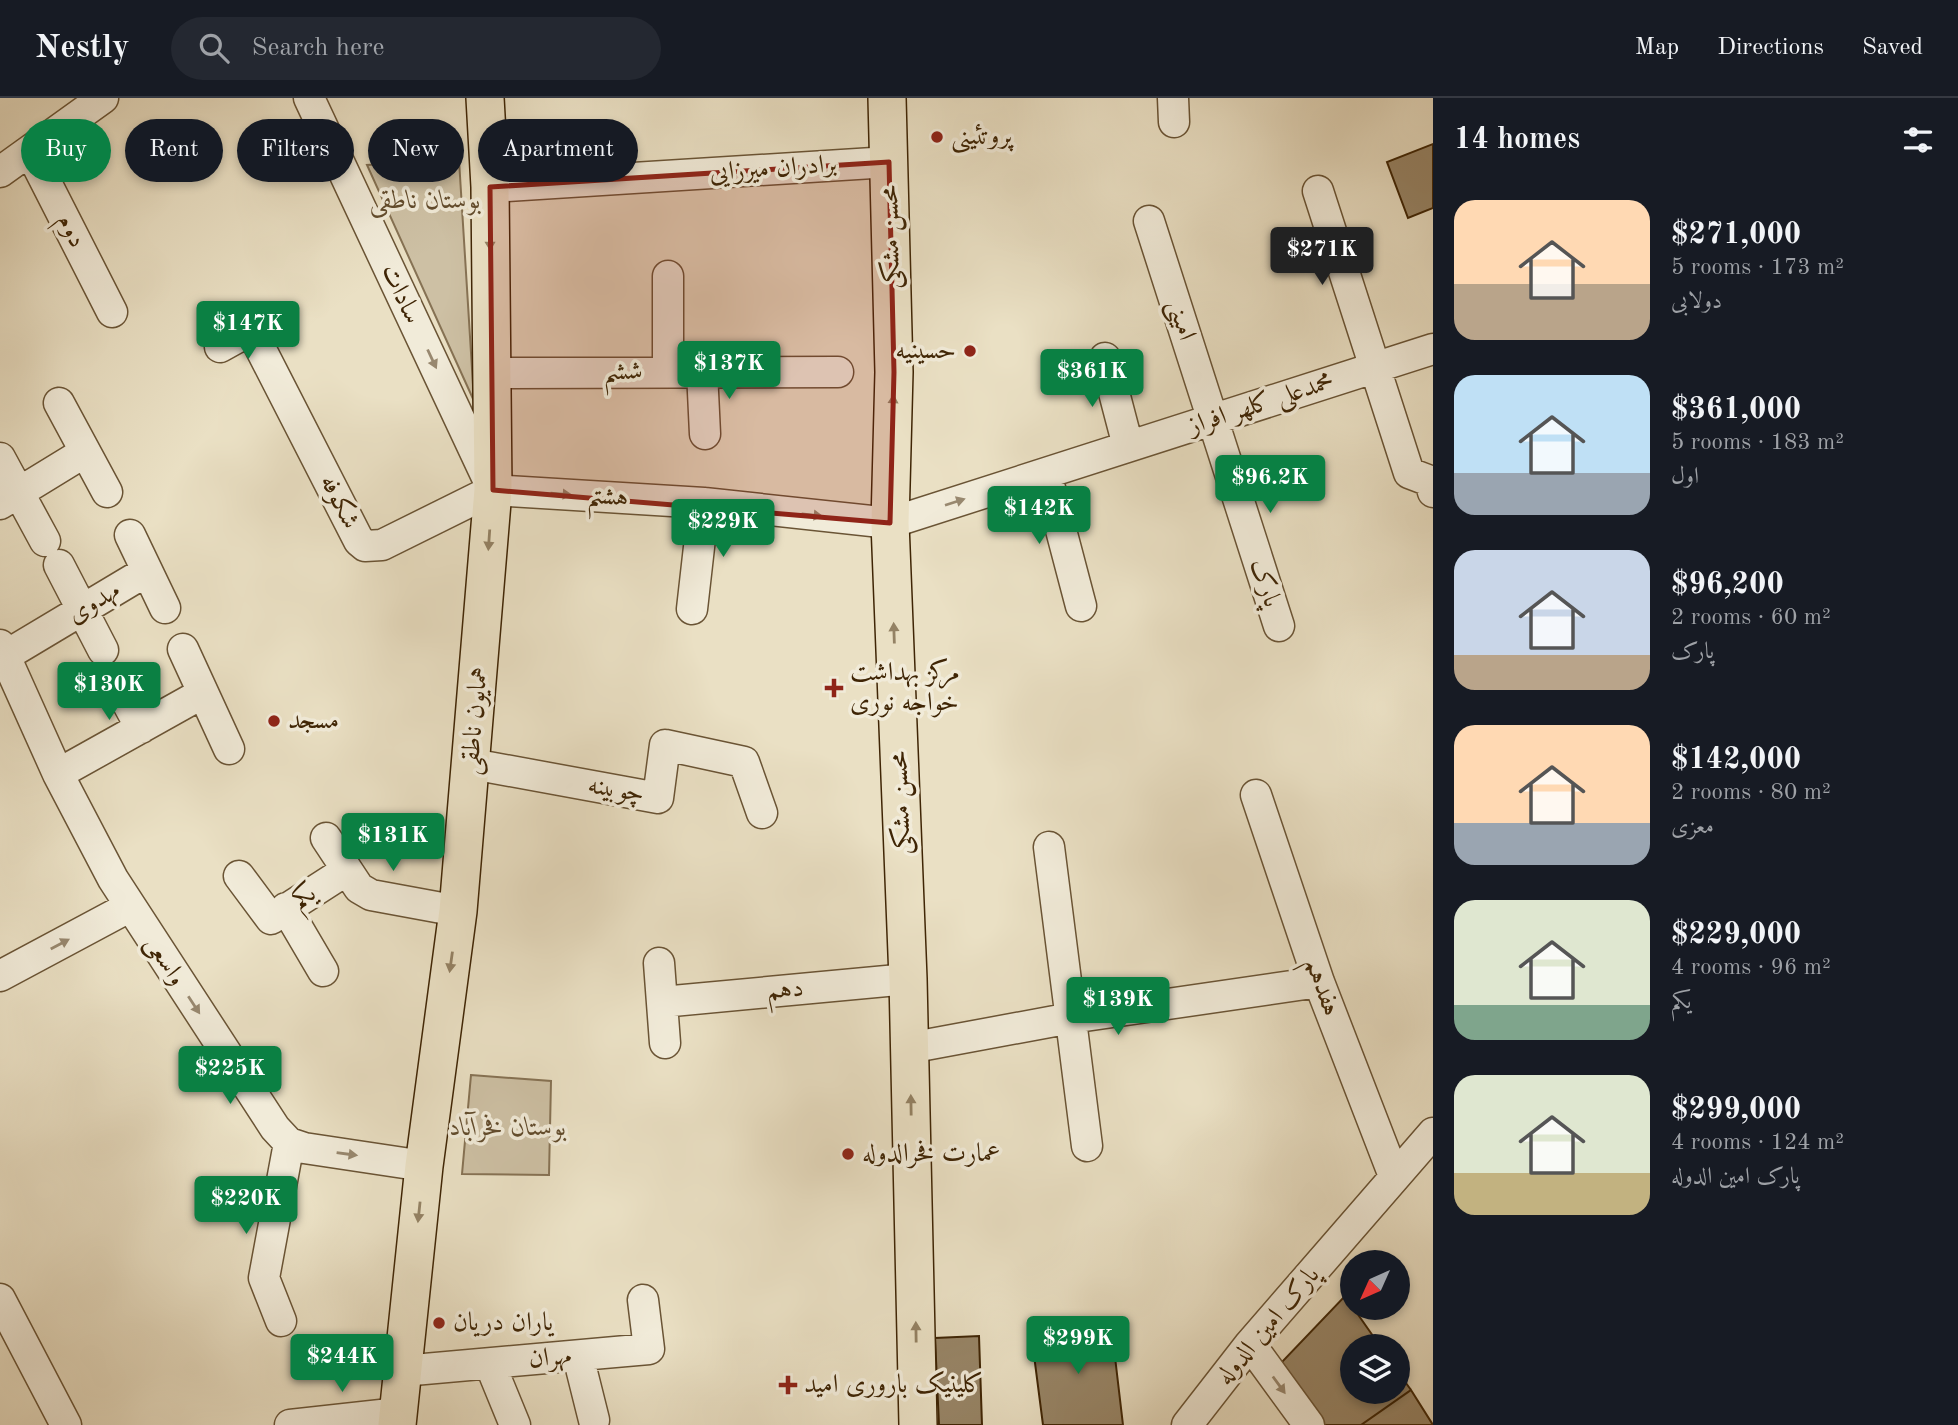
<!DOCTYPE html>
<html lang="en">
<head>
<meta charset="utf-8">
<style>
	body { margin:0; font-family:"Old Standard TT",Amiri,serif; background:#242831; color:#f1f3f6; height:100vh; display:flex; flex-direction:column; font-size:26px; white-space:nowrap }
	* { box-sizing:border-box; margin:0 }
	p { font-size:23px; color:#9ea1a6 }
	.icon { flex:none; width:38px; height:38px; fill:none; stroke:currentColor; stroke-width:2; stroke-linecap:round; stroke-linejoin:round }
	.map { position:relative; flex:1; overflow:hidden }
	.details { display:flex; flex-direction:column; background:#171b24; width:525px }
	.details>* { flex:none }
	.hud { position:absolute; left:21px; top:21px; width:665px; height:63px; display:flex; gap:14px }
	.needle { width:46px; rotate:225deg }
	.controls { position:absolute; left:1340px; top:1152px; display:grid; gap:14px }
	.controls a { display:grid; place-items:center; width:70px; height:70px; border-radius:50%; background:#171b24; box-shadow:0 4px 10px #0003; font-size:35px }
	.price { position:absolute; translate:-50% -60px; padding:0 16px; border-radius:7px; background:#0b8043; color:#fff; font-size:23px; line-height:46px; filter:drop-shadow(0 2px 4px #0008) }
	.price::after { content:''; position:absolute; left:50%; top:42px; width:21px; height:16px; margin-left:-10px; background:inherit; clip-path:polygon(0 0,100% 0,50% 100%) }
	.price.active { background:#222; color:#fff }
	ul { padding:0; list-style:none }
	li { display:flex; align-items:center; gap:21px; height:175px; padding:0 21px }
	li span { display:grid; place-items:center; flex:none; width:196px; height:140px; border-radius:21px; color:#555 }
	li>.icon { margin-inline-start:auto }
	span .icon { width:84px; height:84px; fill:#fffc; stroke-width:1 }
	li b { font-size:30px }
	h2 { display:flex; justify-content:space-between; align-items:center; height:84px; padding:0 21px; font-size:30px }
	.chip { padding:0 24px; border-radius:32px; background:#171b24; box-shadow:0 4px 10px #0003; font-size:24px; line-height:63px }
	.chip.active { background:#0b8043; color:#fff }
	header { display:flex; align-items:center; gap:42px; box-sizing:border-box; height:98px; padding:0 35px; background:#171b24; border-bottom:2px solid #363941 }
	header strong { font-size:33px }
	nav { display:flex; gap:38px; margin-inline-start:auto; font-size:24px }
	.search { width:490px; height:63px; background:#242831; display:flex; align-items:center; gap:18px; box-sizing:border-box; padding:0 24px; border-radius:38px; color:#9ea1a6; font-size:26px }
	main { display:flex; flex:1; min-height:0 }
	.map>svg:first-child { display:block }
	.green { fill:#cdc0a4; stroke:#867254; stroke-width:2 }
	.building { fill:#988668; stroke:#3f2505; stroke-width:2 }
	.lines { fill:none; stroke-linecap:round; stroke-linejoin:round }
	.minor-casing { stroke:#6a5435; stroke-width:33 }
	.major-casing { stroke:#3f2505; stroke-width:40 }
	.minor { stroke:#f1ebd9; stroke-width:30 }
	.major { stroke:#eae0c4; stroke-width:37 }
	.oneway { fill:#948264 }
	.oneway2 { fill:#98886f }
	.marked { fill:#8f2418; fill-opacity:0.2; stroke:#8f2418; stroke-width:5; stroke-linejoin:round }
	.poi-dot { fill:#8f2418; stroke:#f1ebd9; stroke-width:2.5 }
	.labels { text-anchor:middle; dominant-baseline:central; stroke-width:7; stroke-linejoin:round; paint-order:stroke }
	.poi-label { font-size:26px; fill:#3f2505; stroke:#f1ebd9; text-anchor:start }
	.street-label { font-size:26px; fill:#3f2505; stroke:#f1ebd9 }
	.park-label { font-size:26px; font-style:italic; fill:#624c2d; stroke:#f1ebd9 }
</style>
</head>
<body>
<header>
<strong>Nestly</strong>
<div class="search"><svg class="icon" aria-label="search" viewBox="0 0 24 24"><circle cx="10" cy="10" r="6"/><path d="M15 15l6 6"/></svg>Search here</div>
<nav><a>Map</a><a>Directions</a><a>Saved</a></nav>
</header>
<main>
<div class="map">
<svg width="1433" height="1327" viewBox="0 0 1433 1327">
	<rect width="100%" height="100%" fill="#eae0c4"/>
	<filter id="stains"><feTurbulence type="fractalNoise" baseFrequency=".00286" numOctaves="4"/><feColorMatrix values="0 0 0 0 .2 0 0 0 0 .09 0 0 0 0 .02 0 0 0 .5 -.17"/></filter>
	<radialGradient id="worn" r=".72"><stop offset=".6" stop-color="#630" stop-opacity="0"/><stop offset="1" stop-color="#630" stop-opacity=".3"/></radialGradient>
	<path class="green" d="M459 62 474 303 367 67Z
		M471 977 551 983 549 1077 462 1076Z"/>
	<path class="building" d="M1433 46V110L1408 120 1387 64Z
		M1345 1198 1380 1248H1353V1293H1398V1274L1411 1292 1361 1327H1322L1280 1266Z
		M1111 1225 1123 1327H1043L1031 1234Z
		M979 1238 982 1327H939L935 1240Z
		M1411 1292 1433 1327H1361Z"/>
	<g class="lines">
		<defs>
			<path id="minor" d="M309 0 491 388
				M1173 0 1174 24
				M30 53 112 214
				M0 74 103 0
				M490 89 889 64
				M1318 93 1409 375 1430 383 1433 394
				M1149 123 1279 528
				M220 249 251 232 359 443 365 448 382 447 493 392
				M1105 260 1128 348
				M668 273V178
				M702 273 705 336
				M492 275 838 274
				M59 305 107 394
				M0 360 45 443
				M1046 375 1081 508
				M493 392 704 405 890 425 1433 251
				M0 406 85 354
				M130 437 165 510
				M59 467 103 552
				M692 511 704 405
				M0 547 58 676 113 781 275 1030 289 1045 304 1050 424 1068
				M183 551 229 651
				M5 558 147 473
				M122 595 141 630
				M472 666 658 700 665 647 744 664 762 715
				M58 676 203 595
				M1256 697 1319 884 1394 1078
				M326 740 359 790 371 797 458 813
				M1049 749 1087 1048
				M239 778 271 821 347 772
				M286 810 323 873
				M659 865 665 945
				M0 878 129 809
				M662 904 908 881
				M909 950 1071 920 1319 884
				M0 1201 66 1327
				M281 1223 264 1180 289 1045
				M1250 1246 1309 1327
				M578 1258 594 1322
				M490 1266 515 1327
				M402 1273 649 1251 643 1202
				M290 1327 399 1315
				M1187 1327 1250 1246 1433 1035"/>
			<path id="major" d="M887 0 894 274 890 425 908 881 918 1327
				M397 1327 424 1068 458 813 493 392 490 89 485 0"/>
		</defs>
		<use href="#minor" class="minor-casing"/>
		<use href="#major" class="major-casing"/>
		<use href="#minor" class="minor"/>
		<use href="#major" class="major"/>
	</g>
	<defs><path id="oneway-solid" d="M-6-.8H1V-3.2L6.5 0L1 3.2V.8H-6Z" transform="scale(1.75)"/></defs>
	<g class="oneway">
		<use href="#oneway-solid" transform="translate(490 142) rotate(89)"/>
		<use href="#oneway-solid" transform="translate(893 307) rotate(-88)"/>
		<use href="#oneway-solid" transform="translate(489 442) rotate(94)"/>
		<use href="#oneway-solid" transform="translate(894 535) rotate(-92)"/>
		<use href="#oneway-solid" transform="translate(451 864) rotate(98)"/>
		<use href="#oneway-solid" transform="translate(911 1007) rotate(-91)"/>
		<use href="#oneway-solid" transform="translate(419 1114) rotate(96)"/>
		<use href="#oneway-solid" transform="translate(916 1234) rotate(-91)"/>
	</g>
	<g class="oneway2">
		<use href="#oneway-solid" transform="translate(432 261) rotate(65)"/>
		<use href="#oneway-solid" transform="translate(561 396) rotate(4)"/>
		<use href="#oneway-solid" transform="translate(955 404) rotate(-18)"/>
		<use href="#oneway-solid" transform="translate(812 417) rotate(6)"/>
		<use href="#oneway-solid" transform="translate(60 846) rotate(-28)"/>
		<use href="#oneway-solid" transform="translate(194 907) rotate(57)"/>
		<use href="#oneway-solid" transform="translate(347 1056) rotate(8)"/>
		<use href="#oneway-solid" transform="translate(1279 1287) rotate(54)"/>
	</g>
	<path class="marked" d="M889 64 894 274 890 425 493 392 490 89Z"/>
	<g class="poi-dot">
		<circle cx="937" cy="39" r="7"/>
		<circle cx="970" cy="253" r="7"/>
		<path d="M830.5 579.5h7v7h7v7h-7v7h-7v-7h-7v-7h7z"/>
		<circle cx="274" cy="623" r="7"/>
		<circle cx="848" cy="1056" r="7"/>
		<circle cx="439" cy="1225" r="7"/>
		<path d="M784.5 1276.5h7v7h7v7h-7v7h-7v-7h-7v-7h7z"/>
	</g>
	<g class="labels">
		<g class="poi-label">
			<text x="951" y="39">پروتئینی</text>
			<text x="956" y="253" text-anchor="end">حسینیه</text>
			<text x="850" y="575">مرکز بهداشت<tspan x="850" dy="30">خواجه نوری</tspan></text>
			<text x="288" y="623">مسجد</text>
			<text x="862" y="1056">عمارت فخرالدوله</text>
			<text x="453" y="1225">یاران دریان</text>
			<text x="804" y="1287">کلینیک باروری امید</text>
		</g>
		<g class="street-label">
			<text transform="translate(773 71) rotate(-4)">برادران میرزایی</text>
			<text transform="translate(71 133) rotate(63)">دوم</text>
			<text transform="translate(891 139) rotate(-91)">محسن مشکی</text>
			<text transform="translate(401 196) rotate(65)">سادات</text>
			<text transform="translate(1181 222) rotate(72)">امینی</text>
			<text transform="translate(623 274) rotate(-1)">ششم</text>
			<text transform="translate(1261 306) rotate(-18)">محمدعلی کلهر افراز</text>
			<text transform="translate(608 399) rotate(4)">هشتم</text>
			<text transform="translate(339 404) rotate(63)">شکوفه</text>
			<text transform="translate(1265 485) rotate(72)">پارک</text>
			<text transform="translate(94 505) rotate(-31)">مهدوی</text>
			<text transform="translate(475 623) rotate(-85)">همایون ناطقی</text>
			<text transform="translate(616 692) rotate(10)">چوبینه</text>
			<text transform="translate(901 705) rotate(-92)">محسن مشکی</text>
			<text transform="translate(304 799) rotate(-32)">یکم</text>
			<text transform="translate(165 863) rotate(57)">واسعی</text>
			<text transform="translate(1322 889) rotate(70)">هفدهم</text>
			<text transform="translate(785 892) rotate(-5)">دهم</text>
			<text transform="translate(1268 1228) rotate(-50)">پارک امین الدوله</text>
			<text transform="translate(550 1260) rotate(-5)">مهران</text>
		</g>
		<g class="park-label">
			<text x="425" y="103">بوستان ناطقی</text>
			<text x="508" y="1030">بوستان فخرآباد</text>
		</g>
	</g>
	<rect width="100%" height="100%" filter="url(#stains)"/>
	<rect width="100%" height="100%" fill="url(#worn)"/>
</svg>
<div class="controls">
<a><svg class="needle" viewBox="-14 -14 28 28"><path d="M0-13l5 13h-10z" fill="#e53935"/><path d="M0 13l5-13h-10z" fill="#9ea1a6"/></svg></a>
<a><svg class="icon" aria-label="layers" viewBox="0 0 24 24"><path d="M12 4l9 5-9 5-9-5zM3 14l9 5 9-5"/></svg></a>
</div>
<b class="price active" style="left:1322px;top:189px">$271K</b>
<b class="price" style="left:248px;top:263px">$147K</b>
<b class="price" style="left:729px;top:303px">$137K</b>
<b class="price" style="left:1092px;top:311px">$361K</b>
<b class="price" style="left:1270px;top:417px">$96.2K</b>
<b class="price" style="left:1039px;top:448px">$142K</b>
<b class="price" style="left:723px;top:461px">$229K</b>
<b class="price" style="left:109px;top:624px">$130K</b>
<b class="price" style="left:393px;top:775px">$131K</b>
<b class="price" style="left:1118px;top:939px">$139K</b>
<b class="price" style="left:230px;top:1008px">$225K</b>
<b class="price" style="left:246px;top:1138px">$220K</b>
<b class="price" style="left:1078px;top:1278px">$299K</b>
<b class="price" style="left:342px;top:1296px">$244K</b>
<div class="hud">
<a class="chip active">Buy</a>
<a class="chip">Rent</a>
<a class="chip">Filters</a>
<a class="chip">New</a>
<a class="chip">Apartment</a>
</div>
</div>
<section class="details">
<h2>14 homes<svg class="icon" aria-label="filters" viewBox="0 0 24 24"><path d="M4 7h16M4 17h16"/><circle cx="9" cy="7" r="2"/><circle cx="15" cy="17" r="2"/></svg></h2>
<ul>
<li><span style="background:linear-gradient(#ffd9b3 60%,#b9a48a 0)"><svg class="icon" aria-label="home" viewBox="0 0 24 24"><path d="M3 11l9-7 9 7M6 9v11h12V9"/></svg></span><div><b>$271,000</b><p>5 rooms · 173 m²</p><p>دولابی</p></div></li>
<li><span style="background:linear-gradient(#bfe0f5 70%,#9aa5b1 0)"><svg class="icon" aria-label="home" viewBox="0 0 24 24"><path d="M3 11l9-7 9 7M6 9v11h12V9"/></svg></span><div><b>$361,000</b><p>5 rooms · 183 m²</p><p>اول</p></div></li>
<li><span style="background:linear-gradient(#c9d6e8 75%,#b9a48a 0)"><svg class="icon" aria-label="home" viewBox="0 0 24 24"><path d="M3 11l9-7 9 7M6 9v11h12V9"/></svg></span><div><b>$96,200</b><p>2 rooms · 60 m²</p><p>پارک</p></div></li>
<li><span style="background:linear-gradient(#ffd9b3 70%,#9aa5b1 0)"><svg class="icon" aria-label="home" viewBox="0 0 24 24"><path d="M3 11l9-7 9 7M6 9v11h12V9"/></svg></span><div><b>$142,000</b><p>2 rooms · 80 m²</p><p>معزی</p></div></li>
<li><span style="background:linear-gradient(#dfe7d0 75%,#7fa58c 0)"><svg class="icon" aria-label="home" viewBox="0 0 24 24"><path d="M3 11l9-7 9 7M6 9v11h12V9"/></svg></span><div><b>$229,000</b><p>4 rooms · 96 m²</p><p>یکم</p></div></li>
<li><span style="background:linear-gradient(#dfe7d0 70%,#c2b280 0)"><svg class="icon" aria-label="home" viewBox="0 0 24 24"><path d="M3 11l9-7 9 7M6 9v11h12V9"/></svg></span><div><b>$299,000</b><p>4 rooms · 124 m²</p><p>پارک امین الدوله</p></div></li>
</ul>
</section>
</main>
</body>
</html>
